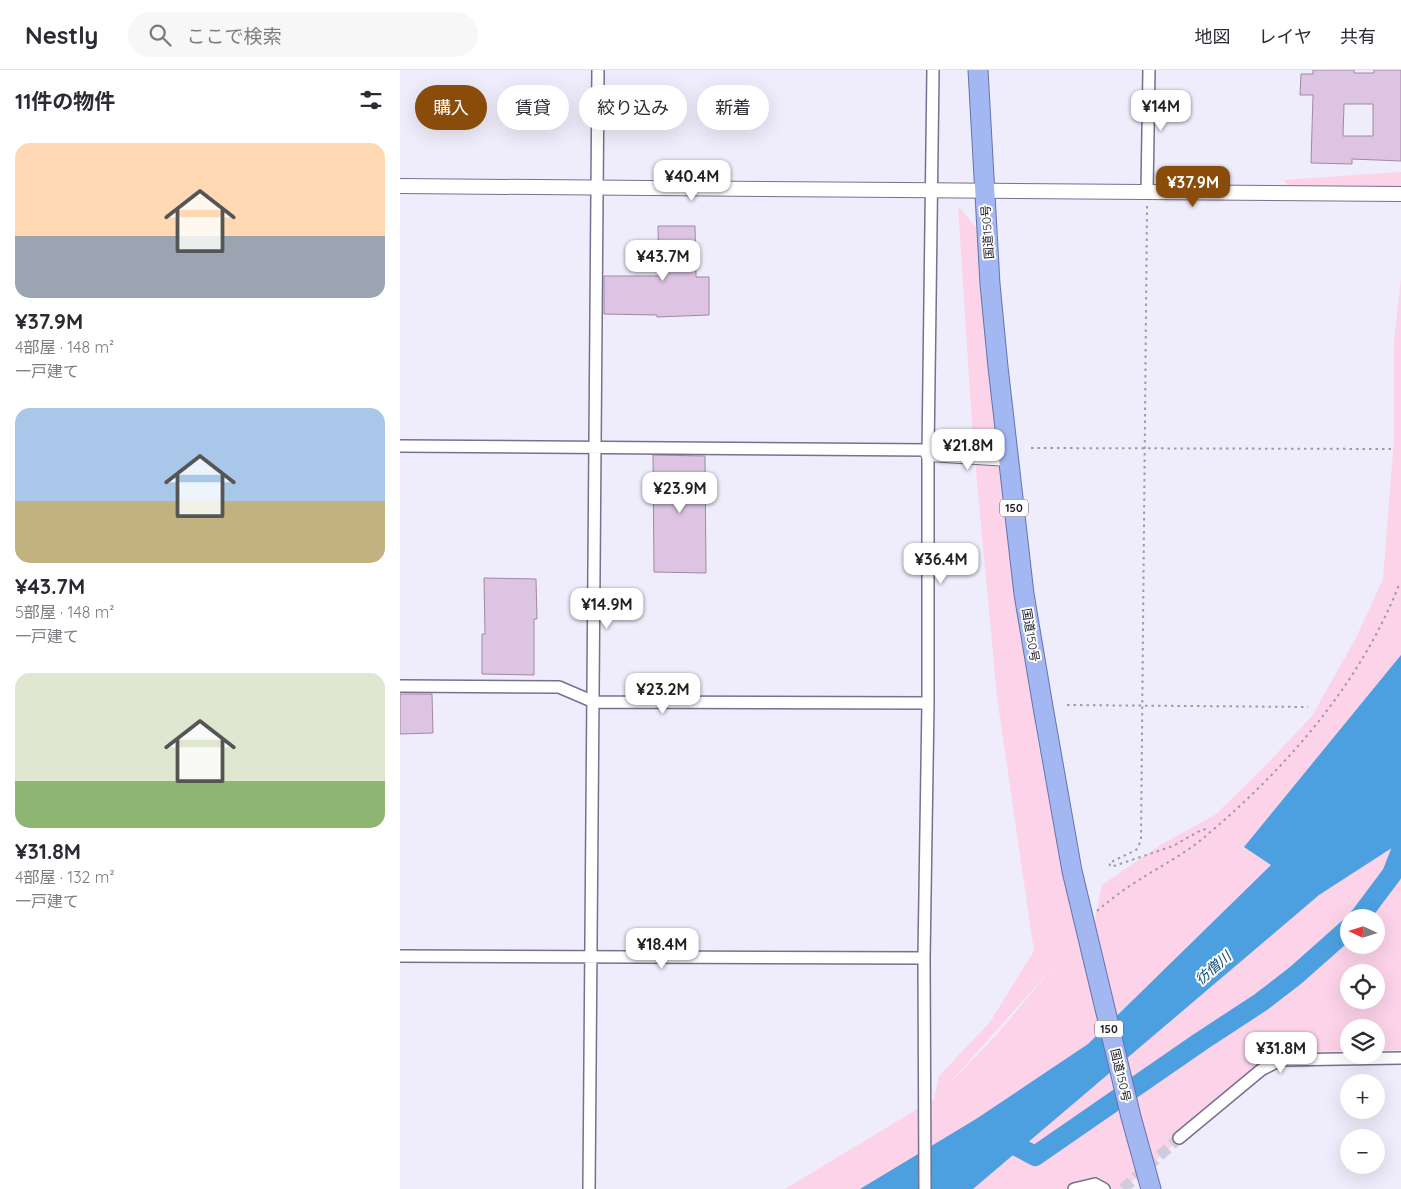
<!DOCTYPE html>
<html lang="ja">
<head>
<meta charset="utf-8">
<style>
	body { margin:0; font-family:Quicksand,"Noto Sans JP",sans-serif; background:#f7f7f7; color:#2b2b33; height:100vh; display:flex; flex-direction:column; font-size:19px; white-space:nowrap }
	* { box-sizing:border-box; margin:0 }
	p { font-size:16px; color:#7c7c81 }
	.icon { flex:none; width:28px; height:28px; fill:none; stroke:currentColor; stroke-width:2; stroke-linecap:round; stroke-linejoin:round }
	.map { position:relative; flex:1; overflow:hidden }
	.drawer { display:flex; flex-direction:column; background:#fff; width:400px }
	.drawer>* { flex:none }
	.top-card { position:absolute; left:15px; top:15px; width:475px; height:45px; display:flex; gap:10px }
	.needle { width:32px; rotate:274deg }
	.buttons { position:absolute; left:940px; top:839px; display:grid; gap:10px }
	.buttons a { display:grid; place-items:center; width:45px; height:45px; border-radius:50%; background:#fff; box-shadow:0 5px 20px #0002; font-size:25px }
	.price { position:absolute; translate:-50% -42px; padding:0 11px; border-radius:10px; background:#fff; color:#222; font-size:16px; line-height:32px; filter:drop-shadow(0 1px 2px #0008) }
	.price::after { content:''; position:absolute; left:50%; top:30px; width:15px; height:11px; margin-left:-8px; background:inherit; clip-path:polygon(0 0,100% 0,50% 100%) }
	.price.active { background:#894c0b; color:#fff }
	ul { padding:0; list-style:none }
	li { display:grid; align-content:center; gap:10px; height:265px; padding:0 15px }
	li span { display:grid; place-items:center; height:155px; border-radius:15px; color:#555 }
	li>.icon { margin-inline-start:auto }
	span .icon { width:90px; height:90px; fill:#fffc; stroke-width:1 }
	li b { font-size:21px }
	h2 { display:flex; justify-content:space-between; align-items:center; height:60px; padding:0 15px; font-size:21px }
	.tag { padding:0 18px; border-radius:22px; background:#fff; box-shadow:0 5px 20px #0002; font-size:18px; line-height:45px }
	.tag.active { background:#894c0b; color:#fff }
	header { display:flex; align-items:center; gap:30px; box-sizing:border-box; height:70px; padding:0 25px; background:#fff; border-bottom:1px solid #e1e1e2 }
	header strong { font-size:24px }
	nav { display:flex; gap:28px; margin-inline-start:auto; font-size:18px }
	.search { width:350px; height:45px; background:#f7f7f7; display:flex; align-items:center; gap:12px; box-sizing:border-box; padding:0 18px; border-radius:28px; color:#7c7c81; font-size:19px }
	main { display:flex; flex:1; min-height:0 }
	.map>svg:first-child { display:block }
	.green { fill:#fcd3e9; fill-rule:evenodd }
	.water { fill:#4ca0e0 }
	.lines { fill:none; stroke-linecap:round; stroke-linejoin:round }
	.river { stroke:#4ca0e0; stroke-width:20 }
	.building { fill:#dcc4e2; stroke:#a089a6; fill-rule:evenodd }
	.minor-tunnel { stroke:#cfccdb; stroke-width:11; stroke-dasharray:11 5.5; stroke-linecap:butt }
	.minor-casing { stroke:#777090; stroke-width:14 }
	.tertiary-casing { stroke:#777090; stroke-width:16 }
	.trunk-casing { stroke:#6474a9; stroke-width:21 }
	.path { stroke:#9e9ba9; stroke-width:2; stroke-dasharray:2.5 4; stroke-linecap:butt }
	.minor { stroke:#fff; stroke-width:11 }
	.tertiary { stroke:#fff; stroke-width:14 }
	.trunk { stroke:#a3b7f3; stroke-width:19 }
	.labels { text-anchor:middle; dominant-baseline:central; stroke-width:4; stroke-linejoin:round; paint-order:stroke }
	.shield { fill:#fcfcfc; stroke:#5e5d66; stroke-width:1 }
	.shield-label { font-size:11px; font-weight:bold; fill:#1b1925 }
	.street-label { font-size:12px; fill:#1b1925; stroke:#fcfcfc }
	.water-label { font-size:14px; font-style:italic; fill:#084a74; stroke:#fcfcfc }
</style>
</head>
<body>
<header>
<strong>Nestly</strong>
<div class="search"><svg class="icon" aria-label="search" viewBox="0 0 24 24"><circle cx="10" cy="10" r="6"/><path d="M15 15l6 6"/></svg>ここで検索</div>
<nav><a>地図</a><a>レイヤ</a><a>共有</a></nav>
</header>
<main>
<section class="drawer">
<h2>11件の物件<svg class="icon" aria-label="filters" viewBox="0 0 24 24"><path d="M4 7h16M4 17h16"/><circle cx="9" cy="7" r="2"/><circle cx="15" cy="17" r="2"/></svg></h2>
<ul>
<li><span style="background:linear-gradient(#ffd9b3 60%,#9aa5b1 0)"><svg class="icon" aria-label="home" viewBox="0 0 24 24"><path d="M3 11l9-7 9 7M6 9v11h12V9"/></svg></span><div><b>¥37.9M</b><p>4部屋 · 148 m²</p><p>一戸建て</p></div></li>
<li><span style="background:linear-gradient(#a9c7e8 60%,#c2b280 0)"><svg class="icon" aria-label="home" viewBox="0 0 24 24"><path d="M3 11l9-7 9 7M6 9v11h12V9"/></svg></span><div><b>¥43.7M</b><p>5部屋 · 148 m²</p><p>一戸建て</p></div></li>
<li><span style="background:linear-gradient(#dfe7d0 70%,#8fb573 0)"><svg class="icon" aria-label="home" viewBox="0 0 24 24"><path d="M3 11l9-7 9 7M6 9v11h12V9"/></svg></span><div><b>¥31.8M</b><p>4部屋 · 132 m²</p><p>一戸建て</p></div></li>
</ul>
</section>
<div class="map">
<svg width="1001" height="1119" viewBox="0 0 1001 1119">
	<rect width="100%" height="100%" fill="#efecfb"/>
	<path class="green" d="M1001 102V116H888L884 110Z
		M558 136 578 160 609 453 638 674 678 870 695 850 702 815 762 774 815 745 864 697 912 646 956 568 983 509 994 369V272L1001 208V980H976V958H949V981L877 982 724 1119H385L534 1029 539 1006 590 952 634 881 597 627 573 368ZM949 848H976V875H949ZM656 894 598 963 551 1012V1011ZM949 902H976V930H949Z"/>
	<path class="water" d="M1001 585V772L919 825 573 1119H460L576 1049 688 974 871 795 844 777Z"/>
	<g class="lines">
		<path class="river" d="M959 848 992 804 1001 781
			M600 1067 635 1086 800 972 861 932 896 905 949 858"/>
	</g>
	<path class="building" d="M913 0H954V3H974V0H1001V91L952 89V94L911 93 913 25H900L901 4H913ZM944 34H973V66H943Z
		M258 156H295L296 207H309V245L257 247V245L204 244V206H259Z
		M253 385 305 386 306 503 254 502Z
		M84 508 136 509 137 549H134V605L82 604V564H85Z
		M0 624H32L33 663 0 664Z"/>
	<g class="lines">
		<path class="minor-tunnel" d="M723 1119 779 1068"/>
		<defs>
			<path id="minor" d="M747 123 749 0
				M0 376 528 380
				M0 616 159 617 194 632 528 633
				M0 886 524 888
				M779 1068 861 1000 880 990 1001 988
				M189 1119 198 0
				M525 1119 524 888 528 633V384L533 0
				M674 1119 695 1114 704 1119"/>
			<path id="tertiary" d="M0 116C334 117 667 123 1001 124
				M528 384 609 389"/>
			<path id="trunk" d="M578 0 590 214 598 297 624 524 643 637 672 801 731 1047 751 1119"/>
		</defs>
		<use href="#minor" class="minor-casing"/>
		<use href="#tertiary" class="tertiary-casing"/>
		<use href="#trunk" class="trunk-casing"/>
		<path class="path" d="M747 136 741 771 736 780 709 793 711 797 773 776 803 759 810 761
			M631 378 994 379
			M667 635 908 637
			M697 841C705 834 713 828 721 822 747 803 776 790 801 770 884 701 959 616 999 515"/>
		<use href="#minor" class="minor"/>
		<use href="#tertiary" class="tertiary"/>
		<use href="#trunk" class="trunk"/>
	</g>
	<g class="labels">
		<g class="shield">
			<rect x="600" y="429.5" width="28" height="17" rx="4"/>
			<rect x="695" y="950.5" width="28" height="17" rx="4"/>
		</g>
		<g class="shield-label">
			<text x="614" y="438">150</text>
			<text x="709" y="959">150</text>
		</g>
		<g class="street-label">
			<text transform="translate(587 162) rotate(-94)">国道150号</text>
			<text transform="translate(631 565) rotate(81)">国道150号</text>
			<text transform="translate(721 1005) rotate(77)">国道150号</text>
		</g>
		<g class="water-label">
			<text transform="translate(813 898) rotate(-41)">彷僧川</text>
		</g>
	</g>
</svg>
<div class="buttons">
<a><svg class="needle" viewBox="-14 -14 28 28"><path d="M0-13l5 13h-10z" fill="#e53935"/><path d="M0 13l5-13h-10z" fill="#7c7c81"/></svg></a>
<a><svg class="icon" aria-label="locate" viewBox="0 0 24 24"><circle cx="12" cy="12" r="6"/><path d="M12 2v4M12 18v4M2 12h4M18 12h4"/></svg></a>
<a><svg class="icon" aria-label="layers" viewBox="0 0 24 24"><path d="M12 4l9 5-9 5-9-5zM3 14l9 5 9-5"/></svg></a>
<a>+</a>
<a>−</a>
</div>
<b class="price" style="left:761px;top:62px">¥14M</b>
<b class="price" style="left:292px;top:132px">¥40.4M</b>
<b class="price active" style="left:793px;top:138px">¥37.9M</b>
<b class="price" style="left:263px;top:212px">¥43.7M</b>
<b class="price" style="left:568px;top:401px">¥21.8M</b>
<b class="price" style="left:280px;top:444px">¥23.9M</b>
<b class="price" style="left:541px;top:515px">¥36.4M</b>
<b class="price" style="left:207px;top:560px">¥14.9M</b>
<b class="price" style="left:263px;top:645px">¥23.2M</b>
<b class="price" style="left:262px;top:900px">¥18.4M</b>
<b class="price" style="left:881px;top:1004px">¥31.8M</b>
<div class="top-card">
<a class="tag active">購入</a>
<a class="tag">賃貸</a>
<a class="tag">絞り込み</a>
<a class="tag">新着</a>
</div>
</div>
</main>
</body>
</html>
